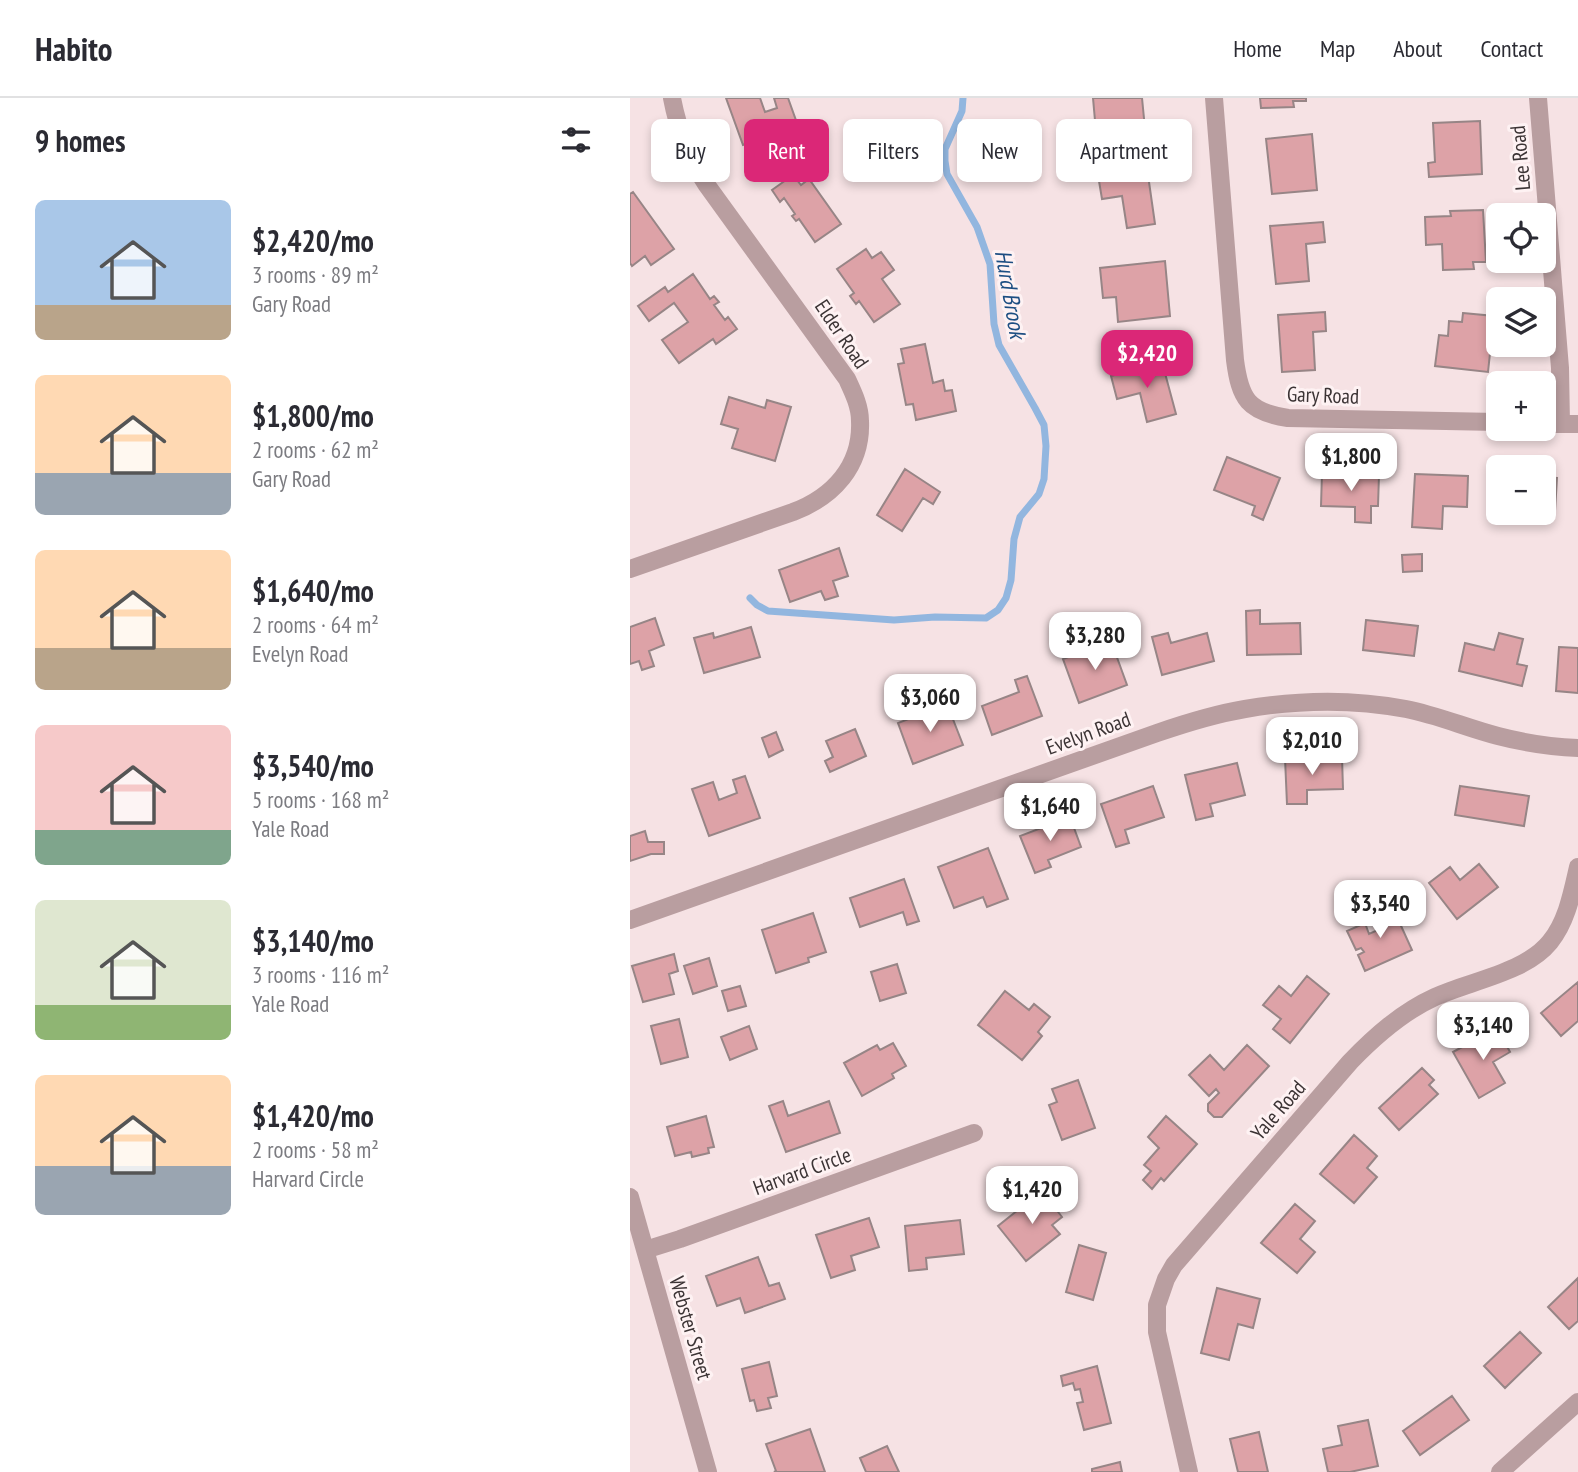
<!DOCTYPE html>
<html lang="en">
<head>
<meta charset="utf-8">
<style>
	body { margin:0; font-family:"PT Sans Narrow",sans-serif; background:#f7f7f7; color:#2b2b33; height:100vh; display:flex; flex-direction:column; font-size:26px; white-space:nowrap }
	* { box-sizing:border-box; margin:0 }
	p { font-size:23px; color:#7c7c81 }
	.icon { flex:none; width:38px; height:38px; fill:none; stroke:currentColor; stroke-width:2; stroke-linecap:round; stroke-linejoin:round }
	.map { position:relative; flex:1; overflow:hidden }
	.sheet { display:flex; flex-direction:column; background:#fff; width:630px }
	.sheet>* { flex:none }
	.hud { position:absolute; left:21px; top:21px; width:665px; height:63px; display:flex; gap:14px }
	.controls { position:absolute; left:856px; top:105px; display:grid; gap:14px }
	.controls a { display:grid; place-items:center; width:70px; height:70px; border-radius:10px; background:#fff; box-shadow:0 4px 10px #0003; font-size:35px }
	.price { position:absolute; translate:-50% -60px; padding:0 16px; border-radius:14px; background:#fff; color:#222; font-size:23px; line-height:46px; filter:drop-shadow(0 2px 4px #0008) }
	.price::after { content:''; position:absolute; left:50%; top:42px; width:21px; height:16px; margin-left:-10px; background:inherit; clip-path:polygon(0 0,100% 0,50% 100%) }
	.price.on { background:#db2777; color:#fff }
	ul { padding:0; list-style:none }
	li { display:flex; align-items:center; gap:21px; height:175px; padding:0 35px }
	li span { display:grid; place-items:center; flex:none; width:196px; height:140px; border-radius:10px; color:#555 }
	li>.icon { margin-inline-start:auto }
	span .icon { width:84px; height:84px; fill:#fffc; stroke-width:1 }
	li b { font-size:30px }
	h2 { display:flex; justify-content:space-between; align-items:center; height:84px; padding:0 35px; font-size:30px }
	.chip { padding:0 24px; border-radius:10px; background:#fff; box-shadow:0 4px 10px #0003; font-size:24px; line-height:63px }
	.chip.on { background:#db2777; color:#fff }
	header { display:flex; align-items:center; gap:42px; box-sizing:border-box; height:98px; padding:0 35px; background:#fff; border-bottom:2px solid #e1e1e2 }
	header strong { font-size:33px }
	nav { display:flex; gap:38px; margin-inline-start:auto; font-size:24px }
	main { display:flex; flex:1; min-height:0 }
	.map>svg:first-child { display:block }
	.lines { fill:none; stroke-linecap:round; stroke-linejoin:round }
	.stream { stroke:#92b6df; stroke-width:7 }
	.building { fill:#dda2a7; stroke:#978586; stroke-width:2 }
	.minor { stroke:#b99ea0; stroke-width:18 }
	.labels { text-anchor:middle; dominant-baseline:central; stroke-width:6; stroke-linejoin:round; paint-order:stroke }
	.street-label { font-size:21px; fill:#3c3435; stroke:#fef2f3 }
	.water-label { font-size:23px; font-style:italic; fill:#1d4e82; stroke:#fef2f3 }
</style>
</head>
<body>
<header>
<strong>Habito</strong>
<nav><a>Home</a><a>Map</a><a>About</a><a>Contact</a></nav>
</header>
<main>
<section class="sheet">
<h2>9 homes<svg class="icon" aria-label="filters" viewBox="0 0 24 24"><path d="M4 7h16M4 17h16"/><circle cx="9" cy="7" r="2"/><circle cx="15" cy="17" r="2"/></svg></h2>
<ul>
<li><span style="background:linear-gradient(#a9c7e8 75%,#b9a48a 0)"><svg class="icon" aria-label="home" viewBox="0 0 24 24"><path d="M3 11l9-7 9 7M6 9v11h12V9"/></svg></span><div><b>$2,420/mo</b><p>3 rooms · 89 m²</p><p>Gary Road</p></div></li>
<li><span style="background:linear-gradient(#ffd9b3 70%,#9aa5b1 0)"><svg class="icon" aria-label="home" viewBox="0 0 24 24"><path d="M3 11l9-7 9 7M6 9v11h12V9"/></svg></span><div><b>$1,800/mo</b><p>2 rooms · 62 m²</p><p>Gary Road</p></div></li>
<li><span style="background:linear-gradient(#ffd9b3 70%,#b9a48a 0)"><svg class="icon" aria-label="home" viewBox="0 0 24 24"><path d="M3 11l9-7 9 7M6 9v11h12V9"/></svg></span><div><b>$1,640/mo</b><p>2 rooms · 64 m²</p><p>Evelyn Road</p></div></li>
<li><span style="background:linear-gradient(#f6c9c9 75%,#7fa58c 0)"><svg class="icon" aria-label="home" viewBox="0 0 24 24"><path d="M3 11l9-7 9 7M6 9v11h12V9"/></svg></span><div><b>$3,540/mo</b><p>5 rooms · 168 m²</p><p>Yale Road</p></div></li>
<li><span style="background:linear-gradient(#dfe7d0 75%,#8fb573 0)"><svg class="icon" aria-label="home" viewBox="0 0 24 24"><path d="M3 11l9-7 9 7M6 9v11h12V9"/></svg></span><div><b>$3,140/mo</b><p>3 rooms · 116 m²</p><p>Yale Road</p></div></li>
<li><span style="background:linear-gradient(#ffd9b3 65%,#9aa5b1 0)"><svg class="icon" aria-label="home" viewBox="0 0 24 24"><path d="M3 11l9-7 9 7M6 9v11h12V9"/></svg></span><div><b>$1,420/mo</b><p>2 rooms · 58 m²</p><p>Harvard Circle</p></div></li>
</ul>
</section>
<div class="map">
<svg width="948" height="1374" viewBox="0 0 948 1374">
	<rect width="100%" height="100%" fill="#f6e2e4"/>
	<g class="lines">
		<path class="stream" d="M120 500 127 507 138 513 264 522 305 519 356 520 368 512 376 500 381 482 384 441 390 419 409 396 414 381 416 348 414 327 405 310 369 247 364 226 360 166 347 129 317 76 315 63V51L332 13 333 0"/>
	</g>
	<path class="building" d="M96 0H130L135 14 147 10 144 0H158L168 28 113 47Z
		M463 0H512L516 41 467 45Z
		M630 0H676V3H663L664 9 631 10Z
		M850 23 852 76 799 79 798 65 805 64 803 25Z
		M682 36 687 92 642 96 636 41Z
		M517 70 525 126 497 130 492 98 472 101 468 77Z
		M163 77 171 87 179 81 211 126 185 144 169 121 166 123 162 118 165 116 154 100 150 104 142 92Z
		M3 94 44 151 21 167 15 158 2 168 0 165V96Z
		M853 112 856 164H843L844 171 813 172 812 146 796 147 795 119 821 118 820 113Z
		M693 124 695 144 676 146 679 183 646 186 640 128Z
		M236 151 242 160 251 154 264 172 252 181 270 206 244 224 229 203 226 206 220 198 224 195 207 171Z
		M535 163 540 218 488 224 486 199 473 200 470 170Z
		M63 176 80 201 84 198 89 204 84 207 95 222 98 219 107 231 86 246 83 241 49 265 32 242 58 224 44 205 19 223 8 208 35 189 38 194Z
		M695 214 696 233 683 234 685 272 652 274 648 217Z
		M833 215 864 218 858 274 805 268 809 237 818 238 819 223 832 224Z
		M295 246 303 285 313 282 315 293 322 292 326 313 286 322 283 306 276 307 268 266 274 265 271 251Z
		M532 264 546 316 517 324 510 295 487 301 481 278Z
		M99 299 135 310 137 302 161 309 145 363 102 350 108 331 91 326Z
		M597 359 650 380 633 422 622 417 625 408 584 392Z
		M275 371 310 394 303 406 293 400 272 433 247 417Z
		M692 375 749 377 748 408H741V425L725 424V409L691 408Z
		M785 376 838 378 837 409 813 408 812 431 782 429Z
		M914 379 927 380 925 413 914 412Z
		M874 415H895L894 425 873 424Z
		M209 450 218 478 203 483 208 498 195 502 191 493 160 504 149 472Z
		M792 456V473L773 474 772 457Z
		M630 512V526L670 525 671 556 617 557 616 513Z
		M25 520 34 547 19 553 24 568 12 572 9 563 0 566V529Z
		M736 522 788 528 784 558 733 552Z
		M121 529 130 559 74 575 64 540 83 535 84 540Z
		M538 535 541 545 577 535 584 563 532 577 522 539Z
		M869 535 893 541 887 566 897 568 892 588 829 573 835 545 864 552Z
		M481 543 497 587 449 605 433 561Z
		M929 549 948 550V595L926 593Z
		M397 578 412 618 362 637 352 608 389 594 385 582Z
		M317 606 333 647 283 666 268 625Z
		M225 631 236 658 200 674 195 663 203 659 196 643Z
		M146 634 153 652 139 659 132 640Z
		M712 659 713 691 677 692V706H657L655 660Z
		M607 665 615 697 580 706 583 718 566 722 555 677Z
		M115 678 130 720 79 738 62 691 83 684 89 702 107 695 103 682Z
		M523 688 534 719 495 732 499 745 486 749 471 706Z
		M830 688 899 698 894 728 825 717Z
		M440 719 451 749 418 762 421 769 405 775 390 738Z
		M15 733 18 744H34V756H21L0 763V738Z
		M358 750 378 801 357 809 353 799 324 810 308 769Z
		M849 766 868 789 827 821 799 785 820 769 830 782Z
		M274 781 289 823 277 827 273 814 230 829 220 800Z
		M762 808 782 852 735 873 728 857 734 854 731 850 726 852 717 833 735 825 739 836 748 832 741 818Z
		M183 815 196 854 178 860 179 864 146 875 132 832Z
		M44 856 48 873 39 876 44 896 13 904 2 868Z
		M79 860 87 888 63 896 54 868Z
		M267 866 276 895 250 903 241 874Z
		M677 878 699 896 660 945 643 931 651 921 633 907 649 888 661 898Z
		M948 884V923L931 938 911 915Z
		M110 888 116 908 98 913 92 893Z
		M375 893 399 912 404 906 420 919 408 934 412 938 392 962 348 927Z
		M49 921 58 959 31 966 21 928Z
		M119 928 127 951 100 962 91 939Z
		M867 930 880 954 863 964 875 985 849 1000 823 954Z
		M263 945 276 968 262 976 264 980 232 998 214 965 247 947 250 952Z
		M617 947 639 968 592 1019H584L578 1013V1006L589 995 586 991 579 998 559 977 580 957 594 972Z
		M792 970 804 982 799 987 808 996 769 1032 749 1010Z
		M448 982 465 1030 432 1042 419 1007 427 1004 422 991Z
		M153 1003 158 1018 199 1003 210 1035 156 1054 139 1008Z
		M76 1018 84 1049 78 1050 79 1055 62 1059 61 1054 45 1058 37 1029Z
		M536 1018 567 1046 534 1083 531 1080 522 1091 513 1082 521 1073 514 1067 529 1050 518 1039Z
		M724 1037 747 1058 737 1070 747 1079 724 1105 690 1076Z
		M412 1093 432 1119 422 1127 430 1136 396 1163 368 1128Z
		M665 1106 685 1123 670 1141 685 1154 667 1175 631 1145Z
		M239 1120 249 1149 221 1158 225 1172 201 1180 186 1137Z
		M330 1122 334 1156 296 1160 297 1171 279 1173 275 1128Z
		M449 1147 476 1155 463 1202 436 1194Z
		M128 1159 139 1188 149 1185 155 1201 115 1215 110 1200 87 1208 76 1178Z
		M948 1180V1223L939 1231 918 1209Z
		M587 1190 630 1201 623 1230 608 1226 599 1262 571 1255Z
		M890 1234 911 1255 875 1290 854 1268Z
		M139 1264 147 1298 138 1300 141 1310 127 1313 124 1302 120 1303 112 1271Z
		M467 1268 481 1325 454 1332 447 1305 453 1304 450 1291 445 1292 443 1285 433 1288 431 1278Z
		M822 1298 839 1322 790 1357 773 1333Z
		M738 1322 748 1368 720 1374H698L693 1351 712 1347 708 1328Z
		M180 1331 195 1374H144L146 1373 136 1346Z
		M629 1334 638 1374H608L600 1341Z
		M257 1348 269 1374H236L230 1360Z
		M490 1364 492 1374H462V1371Z"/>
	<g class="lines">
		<path class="minor" d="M584 0 605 262C610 301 618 314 658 320L868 324
			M908 0 930 270 931 326
			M914 326H948
			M0 471 163 414C203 399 232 368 230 323 230 308 223 294 217 281L76 86C58 58 48 32 42 0
			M0 822 527 635C556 625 585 616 615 611 667 602 724 601 776 611 807 617 837 630 868 638 895 645 921 649 948 650
			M0 1099 78 1374
			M15 1152 50 1141 344 1035
			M559 1374 527 1234V1207L536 1181 544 1167 720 964C745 938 772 914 805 899 840 883 895 875 920 844 937 823 942 795 948 769
			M870 1374 948 1304"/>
	</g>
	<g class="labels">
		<g class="street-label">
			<text transform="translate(890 60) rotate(-95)">Lee Road</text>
			<text transform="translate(212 236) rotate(56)">Elder Road</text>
			<text transform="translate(693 297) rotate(2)">Gary Road</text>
			<text transform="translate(458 635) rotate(-20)">Evelyn Road</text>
			<text transform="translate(648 1012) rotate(-49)">Yale Road</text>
			<text transform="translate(172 1073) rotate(-20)">Harvard Circle</text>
			<text transform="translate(61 1230) rotate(74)">Webster Street</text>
		</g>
		<g class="water-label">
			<text transform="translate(381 196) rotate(80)">Hurd Brook</text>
		</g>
	</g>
</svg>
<div class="controls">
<a><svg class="icon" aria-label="locate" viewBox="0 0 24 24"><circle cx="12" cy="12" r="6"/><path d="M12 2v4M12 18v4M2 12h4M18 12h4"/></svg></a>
<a><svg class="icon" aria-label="layers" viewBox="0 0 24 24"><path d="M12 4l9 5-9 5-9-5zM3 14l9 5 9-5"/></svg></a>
<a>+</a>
<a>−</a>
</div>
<b class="price on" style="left:517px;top:292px">$2,420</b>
<b class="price" style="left:721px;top:395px">$1,800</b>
<b class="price" style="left:465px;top:574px">$3,280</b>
<b class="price" style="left:300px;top:636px">$3,060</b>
<b class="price" style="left:682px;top:679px">$2,010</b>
<b class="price" style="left:420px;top:745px">$1,640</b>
<b class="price" style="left:750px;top:842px">$3,540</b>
<b class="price" style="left:853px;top:964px">$3,140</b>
<b class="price" style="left:402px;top:1128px">$1,420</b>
<div class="hud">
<a class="chip">Buy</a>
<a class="chip on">Rent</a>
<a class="chip">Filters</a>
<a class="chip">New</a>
<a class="chip">Apartment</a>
</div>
</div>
</main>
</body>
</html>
